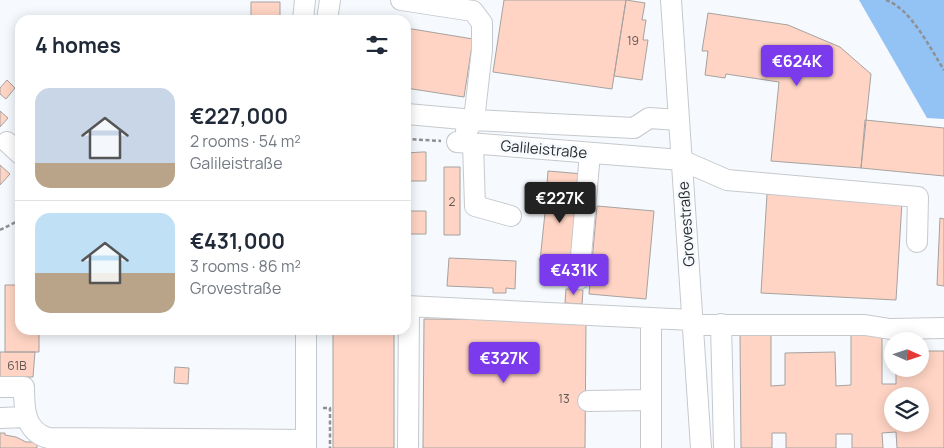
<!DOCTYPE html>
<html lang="en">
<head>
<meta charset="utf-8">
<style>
	body { margin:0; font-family:Manrope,sans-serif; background:#f6f6f7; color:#1f2937; height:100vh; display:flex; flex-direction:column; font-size:19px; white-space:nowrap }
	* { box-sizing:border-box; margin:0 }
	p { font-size:16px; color:#747a83 }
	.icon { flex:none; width:28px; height:28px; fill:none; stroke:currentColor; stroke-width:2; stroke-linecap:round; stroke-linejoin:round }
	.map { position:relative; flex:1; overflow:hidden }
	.drawer { position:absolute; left:15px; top:15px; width:396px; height:320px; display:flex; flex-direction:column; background:#fff; border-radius:15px; box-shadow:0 2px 12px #0003 }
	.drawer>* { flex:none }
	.needle { width:32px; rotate:93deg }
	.buttons { position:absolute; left:884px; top:332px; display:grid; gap:10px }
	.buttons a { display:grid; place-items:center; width:45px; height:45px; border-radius:50%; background:#fff; box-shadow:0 2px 12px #0003; font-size:25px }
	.price { position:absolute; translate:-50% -42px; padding:0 11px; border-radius:5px; background:#7c3aed; color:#fff; font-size:16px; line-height:32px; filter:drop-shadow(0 1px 2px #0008) }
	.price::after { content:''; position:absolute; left:50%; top:30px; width:15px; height:11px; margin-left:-8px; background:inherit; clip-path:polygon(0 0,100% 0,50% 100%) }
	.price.on { background:#222; color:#fff }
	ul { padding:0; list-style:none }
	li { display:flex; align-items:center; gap:15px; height:125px; padding:0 20px }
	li+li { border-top:1px solid #e0e1e3 }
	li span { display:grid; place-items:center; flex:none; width:140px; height:100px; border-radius:15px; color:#555 }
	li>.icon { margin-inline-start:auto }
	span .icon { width:60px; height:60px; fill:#fffc; stroke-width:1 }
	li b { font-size:21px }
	h2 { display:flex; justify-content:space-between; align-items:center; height:60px; padding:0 20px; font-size:21px }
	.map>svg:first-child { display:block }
	.forest { fill:#93c3f5 }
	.building { fill:#ffd4c4; stroke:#a6a2a0; fill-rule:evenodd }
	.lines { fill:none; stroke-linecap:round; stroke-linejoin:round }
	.minor-casing { stroke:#c6c9cc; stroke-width:22 }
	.path { stroke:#8e9092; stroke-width:2.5; stroke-dasharray:4 2.5; stroke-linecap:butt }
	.minor { stroke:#fff; stroke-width:20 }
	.labels { text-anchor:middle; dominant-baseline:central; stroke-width:5; stroke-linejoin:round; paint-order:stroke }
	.number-label { font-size:12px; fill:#5f5552 }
	.street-label { font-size:15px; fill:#2a2b2c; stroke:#f6f9fd }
</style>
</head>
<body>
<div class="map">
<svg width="944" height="448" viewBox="0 0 944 448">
	<rect width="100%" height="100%" fill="#f6f9fd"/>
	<path class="forest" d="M859 0H944V119L927 118Z"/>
	<path class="building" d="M504 0H626L612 89 493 72Z
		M626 0 645 3 642 20H646L643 40H648L642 80 614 76Z
		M251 2H280V20H251Z
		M708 13 788 25 840 47 871 74 861 168 771 161 779 82 726 74 725 78 705 75 708 51H702Z
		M406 28 473 39 464 97 406 88Z
		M7 80 15 88 6 99 0 94V88Z
		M0 111 8 118 0 127Z
		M865 120 944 128V176L861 168Z
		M422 152H426V181H406V153Z
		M0 165 10 174 0 185Z
		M444 167H460V235H444Z
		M548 171 583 174 582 187 547 184Z
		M548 184 581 187 573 264 540 261Z
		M767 194 902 202 896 300 761 293Z
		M597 206 654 211 646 299 589 294Z
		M406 211H426V234H406Z
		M940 218 944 219V286L937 285Z
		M449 258 516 261 515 289 506 288V293H493V288L447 286Z
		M5 285H20V330H39V352H5Z
		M566 289 583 290 582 304 565 303Z
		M424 319 586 320 585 448H423Z
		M333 330H394V448H333Z
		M851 333H882V384H896V369H920V351H944V448H897L896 432 882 433 883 448H852V434H836V448H786V433H772V448H741L740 335H771V386L785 385V353L835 352 836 386 851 385ZM892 396H920V424H892Z
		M0 352H35L33 377H0Z
		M175 367 189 368 188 384 174 383Z
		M0 433H5V435L16 437 26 442H37V448H0Z"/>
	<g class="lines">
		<defs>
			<path id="minor" d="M401 0 473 11 482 23V50L474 120 466 131
				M671 0 701 448
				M303 20 305 0
				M327 20 330 0
				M407 114 474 120 634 128 649 118 679 120
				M7 142 20 154
				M457 142 681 160 727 180 918 197 917 242
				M473 144 475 206 511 216
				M579 279 590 153
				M406 306 692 320
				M651 318V448
				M721 324 724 448
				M692 325H865L890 329 944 328
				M306 330V448
				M0 387H24C24 407 24 431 48 438L306 440
				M588 401 651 400
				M0 418 26 417
				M408 448 409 307"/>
		</defs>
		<use href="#minor" class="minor-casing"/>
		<path class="path" d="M886 0C911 9 930 48 944 70
			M406 139 441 141
			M0 230 20 220
			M323 408H330V448"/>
		<use href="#minor" class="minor"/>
	</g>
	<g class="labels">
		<g class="number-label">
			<text x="633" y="40">19</text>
			<text x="452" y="201">2</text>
			<text x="17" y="365">61B</text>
			<text x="564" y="398">13</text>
		</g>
		<g class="street-label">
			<text transform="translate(544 149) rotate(5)">Galileistraße</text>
			<text transform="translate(686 224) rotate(-94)">Grovestraße</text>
		</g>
	</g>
</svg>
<div class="buttons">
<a><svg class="needle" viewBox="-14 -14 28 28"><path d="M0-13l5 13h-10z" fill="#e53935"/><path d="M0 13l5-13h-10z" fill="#747a83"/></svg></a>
<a><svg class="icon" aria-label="layers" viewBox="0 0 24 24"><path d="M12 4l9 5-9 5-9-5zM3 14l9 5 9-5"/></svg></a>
</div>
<b class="price" style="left:797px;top:87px">€624K</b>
<b class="price on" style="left:560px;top:224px">€227K</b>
<b class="price" style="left:574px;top:296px">€431K</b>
<b class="price" style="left:504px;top:384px">€327K</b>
<section class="drawer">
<h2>4 homes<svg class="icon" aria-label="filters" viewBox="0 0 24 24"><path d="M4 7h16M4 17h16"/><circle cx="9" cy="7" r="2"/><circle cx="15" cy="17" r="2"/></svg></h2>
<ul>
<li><span style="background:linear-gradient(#c9d6e8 75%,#b9a48a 0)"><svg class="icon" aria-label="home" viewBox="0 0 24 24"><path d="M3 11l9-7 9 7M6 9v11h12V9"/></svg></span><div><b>€227,000</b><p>2 rooms · 54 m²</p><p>Galileistraße</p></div></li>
<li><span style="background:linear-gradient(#bfe0f5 60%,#b9a48a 0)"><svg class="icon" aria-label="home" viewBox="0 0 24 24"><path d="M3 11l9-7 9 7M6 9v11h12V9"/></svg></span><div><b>€431,000</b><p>3 rooms · 86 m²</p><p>Grovestraße</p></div></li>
</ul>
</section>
</div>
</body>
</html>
